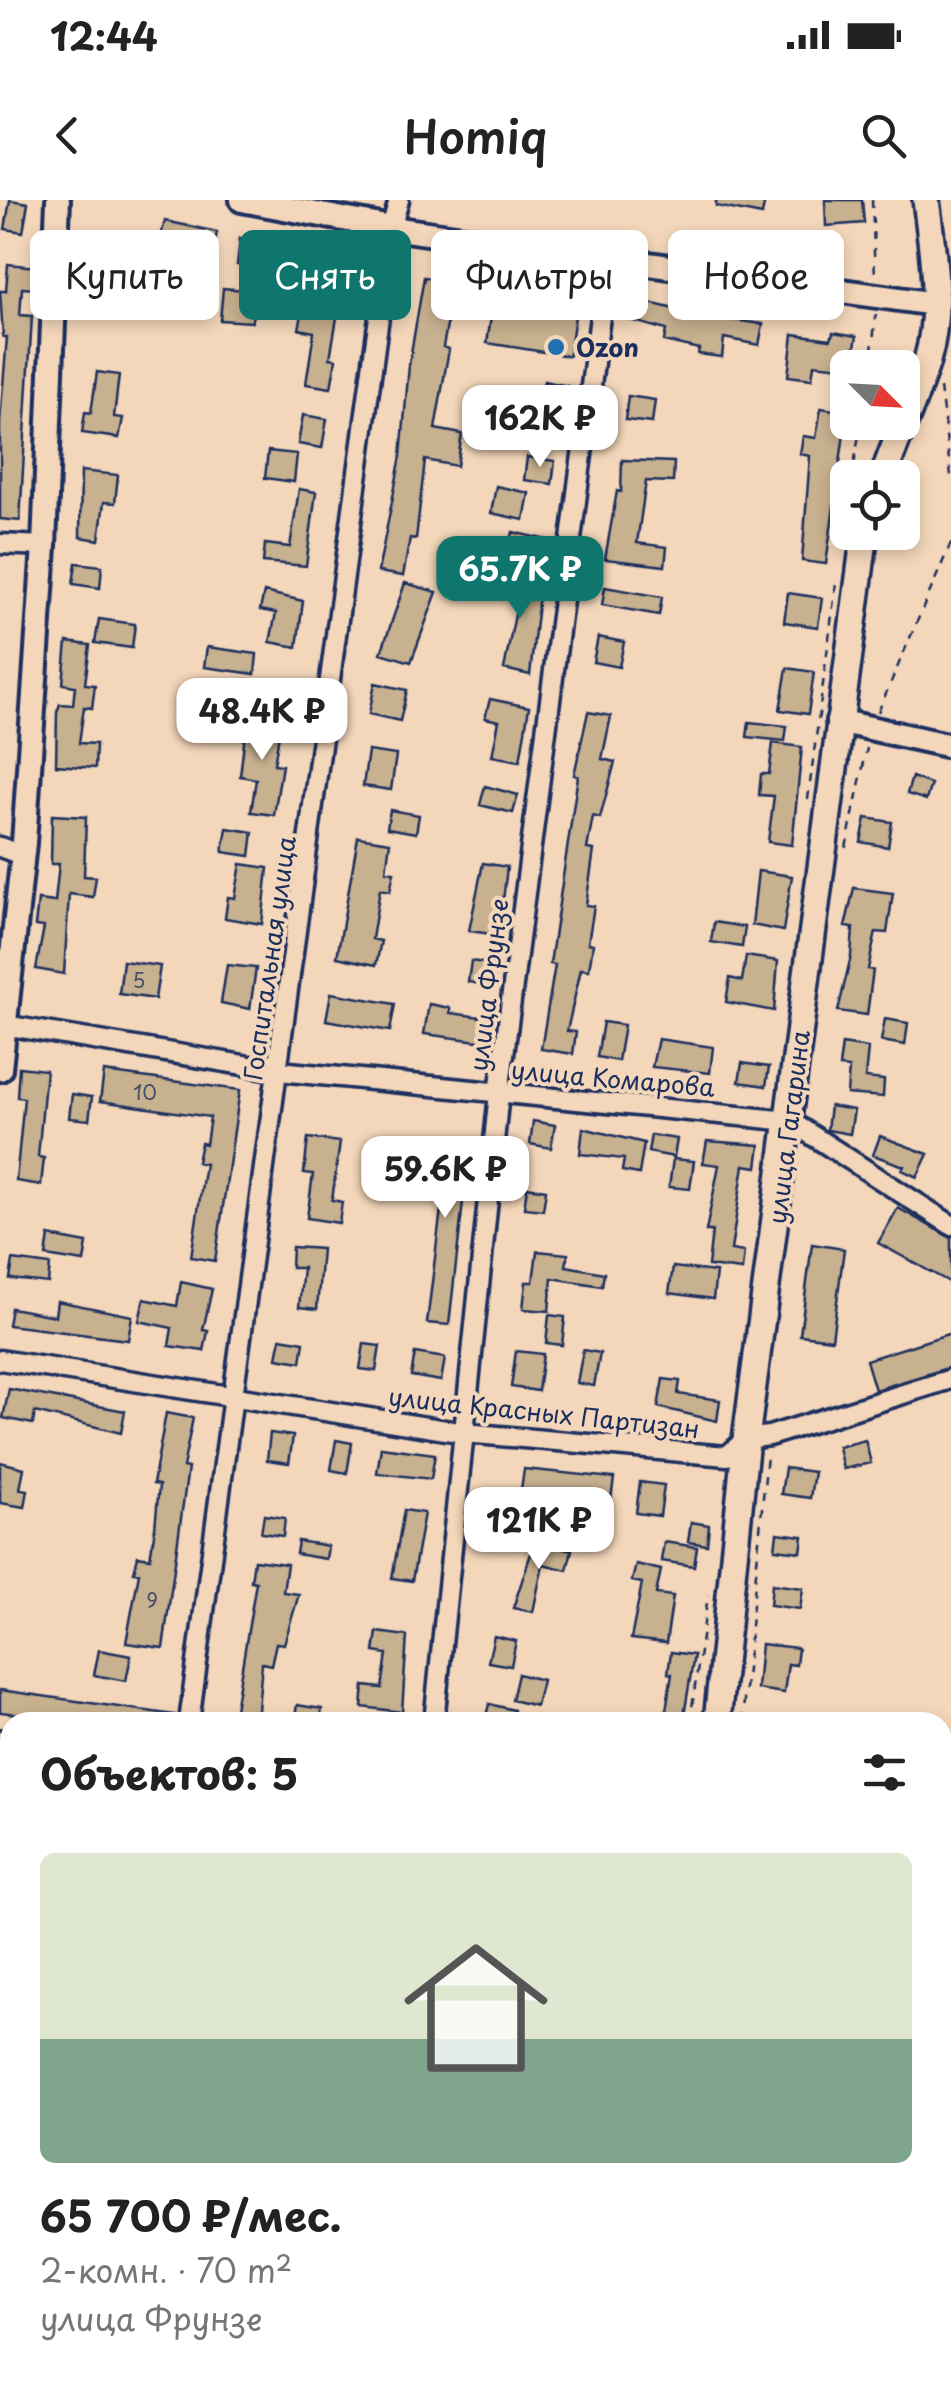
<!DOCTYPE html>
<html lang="ru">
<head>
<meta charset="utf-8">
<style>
	body { margin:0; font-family:"Playpen Sans",sans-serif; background:#f6f6f6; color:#222; height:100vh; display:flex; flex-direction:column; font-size:38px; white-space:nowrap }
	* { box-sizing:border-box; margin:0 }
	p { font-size:32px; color:#767676 }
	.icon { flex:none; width:55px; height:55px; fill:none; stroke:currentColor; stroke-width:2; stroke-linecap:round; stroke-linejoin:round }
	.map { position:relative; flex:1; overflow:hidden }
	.sheet { position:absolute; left:0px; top:1512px; width:952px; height:672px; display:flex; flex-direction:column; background:#fff; border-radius:30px 30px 0 0; box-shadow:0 5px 15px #0003 }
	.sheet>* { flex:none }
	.guide { position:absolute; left:30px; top:30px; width:892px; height:90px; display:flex; gap:20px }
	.needle { width:65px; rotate:114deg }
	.tools { position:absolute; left:830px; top:150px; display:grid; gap:20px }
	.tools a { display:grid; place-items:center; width:90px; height:90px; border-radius:15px; background:#fff; box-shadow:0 5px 15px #0003; font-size:50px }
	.price { position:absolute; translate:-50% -85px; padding:0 22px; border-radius:20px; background:#fff; color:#222; font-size:32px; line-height:65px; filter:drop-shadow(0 2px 5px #0008) }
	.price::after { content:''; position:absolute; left:50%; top:60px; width:30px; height:22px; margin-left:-15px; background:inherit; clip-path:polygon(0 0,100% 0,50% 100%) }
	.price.on { background:#0f766e; color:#fff }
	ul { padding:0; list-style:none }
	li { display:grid; align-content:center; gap:20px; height:530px; padding:0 40px }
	li span { display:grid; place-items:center; height:310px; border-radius:15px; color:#555 }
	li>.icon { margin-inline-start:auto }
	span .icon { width:180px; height:180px; fill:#fffc; stroke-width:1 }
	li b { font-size:42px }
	h2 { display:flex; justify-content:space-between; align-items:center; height:120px; padding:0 40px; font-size:42px }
	.pill { padding:0 35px; border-radius:15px; background:#fff; box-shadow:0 5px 15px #0003; font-size:35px; line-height:90px }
	.pill.on { background:#0f766e; color:#fff }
	.status { display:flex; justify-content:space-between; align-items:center; height:70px; padding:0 50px; background:#fff; direction:ltr }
	.status svg { height:28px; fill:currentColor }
	header { display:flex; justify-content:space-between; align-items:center; height:130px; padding:0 40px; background:#fff; font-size:45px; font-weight:600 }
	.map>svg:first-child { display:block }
	.building { fill:#c8b18f; stroke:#1b2f5e; stroke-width:2.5 }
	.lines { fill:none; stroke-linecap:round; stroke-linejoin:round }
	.service-casing { stroke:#1b2f5e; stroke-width:16 }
	.minor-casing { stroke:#1b2f5e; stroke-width:25 }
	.tertiary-casing { stroke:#1b2f5e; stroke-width:30 }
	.secondary-casing { stroke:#1b2f5e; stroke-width:32 }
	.path { stroke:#1b2f5e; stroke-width:2.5; stroke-dasharray:8 8; stroke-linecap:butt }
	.service { stroke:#f4d7ba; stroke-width:9 }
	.minor { stroke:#f4d7ba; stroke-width:18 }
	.tertiary { stroke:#f4d7ba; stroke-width:22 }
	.secondary { stroke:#f4d7ba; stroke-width:25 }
	.poi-dot { fill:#1f6fb2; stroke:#f4d7ba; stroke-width:4 }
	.labels { text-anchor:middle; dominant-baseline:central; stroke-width:8; stroke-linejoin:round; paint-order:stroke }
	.number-label { font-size:20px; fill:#46506a }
	.poi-label { font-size:25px; font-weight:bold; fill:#1b2f5e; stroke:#f4d7ba; text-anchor:start }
	.street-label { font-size:25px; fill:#1b2f5e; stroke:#f4d7ba }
</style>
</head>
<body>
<div class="status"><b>12:44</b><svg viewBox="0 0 49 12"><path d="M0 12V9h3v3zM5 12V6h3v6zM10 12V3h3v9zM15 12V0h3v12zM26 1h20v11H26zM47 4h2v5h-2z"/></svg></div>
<header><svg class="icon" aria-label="back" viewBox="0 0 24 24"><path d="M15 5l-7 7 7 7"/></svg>Homiq<svg class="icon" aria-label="search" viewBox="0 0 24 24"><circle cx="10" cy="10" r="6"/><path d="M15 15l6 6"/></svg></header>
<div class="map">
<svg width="951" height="2184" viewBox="0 0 951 2184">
	<rect width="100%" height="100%" fill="#f4d7ba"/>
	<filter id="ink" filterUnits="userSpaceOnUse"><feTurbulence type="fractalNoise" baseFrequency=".01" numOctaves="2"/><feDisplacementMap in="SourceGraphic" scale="20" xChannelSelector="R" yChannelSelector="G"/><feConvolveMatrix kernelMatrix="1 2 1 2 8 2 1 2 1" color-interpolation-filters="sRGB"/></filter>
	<g filter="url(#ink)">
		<path class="building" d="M10 0 28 3 23 32 5 29Z
			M716 0H765L762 15 716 6Z
			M825 0H862L864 23 826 26Z
			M165 21 217 32 211 63 156 54Z
			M240 38 284 44 280 71 237 65Z
			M325 48 346 52 341 75 321 71Z
			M8 64 37 67 35 89 22 88 20 115 32 116 20 321 0 319V222L7 137H3L0 91H6Z
			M424 77 455 83 443 147 449 149 435 229 462 234 457 266 425 260 416 339 410 338 403 376 378 372 401 256 409 165Z
			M95 84 122 88 119 108 92 105Z
			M223 88 255 91 252 122 220 120Z
			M495 90 577 103 569 156 487 143Z
			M629 98 703 116 763 124 759 145 724 138 722 157 698 154 699 149 664 141 666 130 623 118Z
			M304 105 338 112 330 158 336 159 331 188 306 184 314 132 299 129Z
			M833 132 857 136 851 168 814 164 812 179 788 176 793 134 831 139Z
			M97 172 119 175 114 217 123 218 119 238 82 233 85 212 91 213Z
			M544 181 568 186 564 211 539 206Z
			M628 196 655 200 652 223 625 220Z
			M821 208 847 212 826 364 802 361 810 256 800 254 803 236 816 238Z
			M303 215 327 219 322 248 298 244Z
			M268 251 297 254 294 282 265 278Z
			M527 257 555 261 552 284 524 280Z
			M622 260 674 262 673 282 646 281 637 343 667 347 665 366 605 359 617 291 621 292Z
			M81 271 118 275 115 303 104 302 99 340 80 337Z
			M496 286 529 293 524 320 491 313Z
			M299 289 316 292 306 366 263 362 265 344 290 347Z
			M513 332 548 340 543 360 508 352Z
			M76 363 102 366 100 388 73 384Z
			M493 375 540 386 530 475 504 469 518 400 489 393Z
			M405 383 437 392 411 462 381 453Z
			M605 387 662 397 659 415 602 405Z
			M264 392 303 401 297 447 270 442 276 413 260 410Z
			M788 393 822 398 818 427 784 422Z
			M99 419 135 424 132 448 95 443Z
			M598 437 624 442 619 467 593 462Z
			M67 442 90 445 85 484 95 485 92 508 84 507 79 543 96 544 95 568 56 565 57 512 60 504 73 505 75 486 63 484Z
			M207 447 257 454 255 474 204 467Z
			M787 468 814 472 808 514 780 510Z
			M375 483 407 490 400 521 369 514Z
			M490 499 529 507 520 561 492 556 499 521 485 518Z
			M588 512 611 516 602 559 615 562 600 618 593 616 587 649 594 650 586 705 594 706 588 743 593 744 589 770 581 769 567 831 576 832 573 854 541 849 555 765 550 764 578 576 574 575Z
			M247 517 281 523 274 564 282 565 274 615 251 612 256 579 240 576Z
			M749 522 787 526 785 541 747 537Z
			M773 543 802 547 792 645 768 642 774 596 759 595 761 574H769Z
			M368 551 396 555 391 590 363 586Z
			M912 577 931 584 926 600 907 594Z
			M485 586 518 595 513 613 480 605Z
			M390 610 419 615 416 633 387 628Z
			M52 615 86 617 84 676 96 677 93 697 69 694 64 774 36 769 44 727 35 726 38 700 55 702 59 664H51Z
			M866 618 892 622 888 647 861 642Z
			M227 628 253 632 250 656 223 652Z
			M358 637 390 642 386 671 394 672 390 691 380 689 372 739 381 741 376 765 337 757Z
			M483 663 507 667 499 735 469 731Z
			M241 664 268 668 262 724 225 718 228 697 235 698Z
			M758 671 792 676 783 731 752 725Z
			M854 688 893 693 887 733 876 732 868 769 873 770 867 815 838 811 851 756 853 728 845 727Z
			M714 722 745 727 742 747 711 742Z
			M746 756 778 761 774 811 726 802 730 778 742 781Z
			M123 761 160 766 155 799 119 794Z
			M471 761 496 765 493 786 468 782Z
			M227 765 256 768 250 809 221 803Z
			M331 793 395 804 390 831 326 820Z
			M429 804 450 808V813L489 818 486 842 424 834Z
			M885 819 908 823 905 845 881 841Z
			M603 822 624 825 618 861 597 857Z
			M658 839 713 847 710 873 652 867Z
			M842 844 868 848 865 878 884 880 883 897 847 894 849 868 839 867Z
			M742 863 769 867 766 886 739 882Z
			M19 867 46 870 38 957 44 958 41 985 16 981 24 898 17 897Z
			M104 872 240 890 215 1061 191 1057 205 964 197 962 201 943 206 944 210 917 100 901Z
			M72 894 92 897 89 920 69 918Z
			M830 906 854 910 850 934 827 930Z
			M533 921 555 925 551 948 530 944Z
			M583 928 644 943 639 974 622 971 624 959 580 954Z
			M651 935 677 939 674 957 648 952Z
			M880 936 928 954 917 977 902 970 904 966 873 955Z
			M308 938 340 942 332 1000 342 1002 339 1023 307 1018 313 974 304 973Z
			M707 941 760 945 757 967 744 965 738 1004 731 1050 744 1052 742 1070 708 1066 712 1031H706L719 965 703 963Z
			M424 944 469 949 449 1125 427 1123 443 992 418 988Z
			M673 959 694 961 690 989 669 987Z
			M527 987 546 990 543 1010 524 1008Z
			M898 1008 951 1038V1083L878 1043Z
			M49 1036 87 1043 84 1062 46 1056Z
			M812 1044 844 1049 832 1139 800 1135Z
			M292 1047 322 1049 317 1109 299 1107 303 1068H291Z
			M537 1051 568 1054 566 1066 604 1073 602 1086 552 1078 549 1111 523 1109 526 1082H533Z
			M13 1060 50 1065 48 1083 10 1079Z
			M673 1067 716 1072 713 1099 669 1093Z
			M181 1082 212 1089 203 1130 208 1131 204 1151 169 1146 172 1128 139 1121 144 1099 177 1106Z
			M57 1101 132 1116 128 1140 8 1125 11 1108 55 1116Z
			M549 1115 565 1117 562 1145 546 1143Z
			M951 1133V1167L875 1190 866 1160Z
			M281 1138 304 1142 301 1162 277 1158Z
			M364 1144 380 1146 376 1171 360 1169Z
			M583 1150 600 1153 594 1186 577 1183Z
			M516 1151 543 1154 538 1191 511 1187Z
			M415 1153 445 1158 441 1181 411 1176Z
			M663 1179 680 1181 678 1194 720 1200 717 1221 658 1207Z
			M9 1189 125 1211 121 1233 35 1212 33 1224 3 1218Z
			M166 1213 193 1218 183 1267 188 1268 163 1448 126 1443 139 1373 134 1372 138 1356 150 1358 155 1328 159 1285 153 1284Z
			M270 1233 293 1236 289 1263 267 1260Z
			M336 1240 352 1243 347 1273 331 1270Z
			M865 1240 871 1263 843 1269 838 1247Z
			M381 1247 435 1254 431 1279 377 1273Z
			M0 1262 24 1268 20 1289 28 1290 25 1307 0 1303Z
			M785 1268 814 1272 810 1298 781 1294Z
			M524 1269 614 1278 609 1314 590 1311 592 1297 521 1290Z
			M640 1282 664 1285 660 1316 636 1313Z
			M404 1310 424 1313 412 1381 392 1378Z
			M513 1314 542 1318 539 1337 510 1332Z
			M264 1315 285 1318 283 1336 261 1333Z
			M691 1322 709 1325 707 1345 688 1342Z
			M777 1333 803 1336 801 1352 775 1349Z
			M298 1341 328 1346 326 1359 296 1354Z
			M535 1341 572 1350 567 1370 543 1364 533 1412 513 1408Z
			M664 1342 697 1347 694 1366 661 1361Z
			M254 1360 287 1364 283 1392 299 1394 284 1444 276 1443 271 1465 262 1463 257 1522H233L256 1382 251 1381Z
			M636 1364 661 1370 656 1394 673 1396 666 1443 631 1439 642 1383 632 1381Z
			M772 1384 803 1388 800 1409 770 1405Z
			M377 1432 407 1436 402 1512 362 1507 364 1486 382 1488 387 1454 374 1452Z
			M494 1436 516 1441 511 1466 488 1462Z
			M761 1444 798 1448 796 1465 788 1464 784 1493 757 1489Z
			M99 1450 131 1456 126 1481 94 1475Z
			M671 1452 694 1455 683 1522H664L672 1474 668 1473Z
			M518 1474 542 1480 536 1506 512 1500Z
			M0 1490 175 1515 174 1522H81L0 1512Z
			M489 1504 514 1510 511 1522 485 1520Z
			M297 1505 322 1509 320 1522H294Z"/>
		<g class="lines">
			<defs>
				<path id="service" d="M757 2175 761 2184
					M436 2184 521 2175"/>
				<path id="minor" d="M0 344 44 346
					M0 647 22 655
					M4 825 279 871 790 921 951 1025
					M0 1160 465 1233 727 1256 746 1239 769 1236 951 1179
					M189 1522 391 28 399 0
					M434 1522 499 893 608 55"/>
				<path id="tertiary" d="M242 0 391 28 935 104
					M838 521 951 546
					M0 869 24 643 44 346 58 0
					M0 1542 10 1544
					M942 1689 951 1690
					M0 1786 10 1804
					M219 2175 224 2184"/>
				<path id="secondary" d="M883 278C896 238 915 201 927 161 942 109 933 53 926 0
					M717 1522 746 1239 865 332
					M684 2184 685 2175"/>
			</defs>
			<use href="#service" class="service-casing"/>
			<use href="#minor" class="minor-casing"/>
			<use href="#tertiary" class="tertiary-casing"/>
			<use href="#secondary" class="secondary-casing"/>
			<path class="path" d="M872 0 875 77
				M870 168 876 115
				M940 188 951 276
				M852 278 861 222
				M846 321 848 309
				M878 512 951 343
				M808 599 836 384
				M846 648 867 548
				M690 1522 708 1395
				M742 1522 767 1255
				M657 2184V2175
				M718 2184 719 2175"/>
			<use href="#service" class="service"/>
			<use href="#minor" class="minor"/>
			<use href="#tertiary" class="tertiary"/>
			<use href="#secondary" class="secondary"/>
		</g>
	</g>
	<circle class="poi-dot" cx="556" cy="147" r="10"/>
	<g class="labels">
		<g class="number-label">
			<text x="139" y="780">5</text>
			<text x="145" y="892">10</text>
			<text x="152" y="1400">9</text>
		</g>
		<g class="poi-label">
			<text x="576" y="147">Ozon</text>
		</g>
		<g class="street-label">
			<text transform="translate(269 758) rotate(-82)">Госпитальная улица</text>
			<text transform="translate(488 785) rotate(-83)">улица Фрунзе</text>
			<text transform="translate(613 878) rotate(5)">улица Комарова</text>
			<text transform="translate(788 927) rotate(-83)">улица Гагарина</text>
			<text transform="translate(544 1212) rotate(6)">улица Красных Партизан</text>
		</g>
	</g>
</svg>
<div class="tools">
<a><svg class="needle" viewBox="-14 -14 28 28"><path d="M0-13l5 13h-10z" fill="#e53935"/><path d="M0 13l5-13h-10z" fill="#767676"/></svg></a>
<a><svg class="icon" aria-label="locate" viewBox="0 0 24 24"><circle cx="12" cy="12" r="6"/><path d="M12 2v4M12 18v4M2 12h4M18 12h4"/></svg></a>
</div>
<b class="price" style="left:540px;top:270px">162K ₽</b>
<b class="price on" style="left:520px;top:421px">65.7K ₽</b>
<b class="price" style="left:262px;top:563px">48.4K ₽</b>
<b class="price" style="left:445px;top:1021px">59.6K ₽</b>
<b class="price" style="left:539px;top:1372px">121K ₽</b>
<div class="guide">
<a class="pill">Купить</a>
<a class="pill on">Снять</a>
<a class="pill">Фильтры</a>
<a class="pill">Новое</a>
</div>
<section class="sheet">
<h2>Объектов: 5<svg class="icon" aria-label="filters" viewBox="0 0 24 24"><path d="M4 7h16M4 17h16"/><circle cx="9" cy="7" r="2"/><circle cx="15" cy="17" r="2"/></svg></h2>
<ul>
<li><span style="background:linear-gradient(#dfe7d0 60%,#7fa58c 0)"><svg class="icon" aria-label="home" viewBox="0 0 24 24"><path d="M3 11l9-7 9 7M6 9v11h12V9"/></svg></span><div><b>65 700 ₽/мес.</b><p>2-комн. · 70 m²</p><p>улица Фрунзе</p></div></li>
</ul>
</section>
</div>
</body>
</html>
